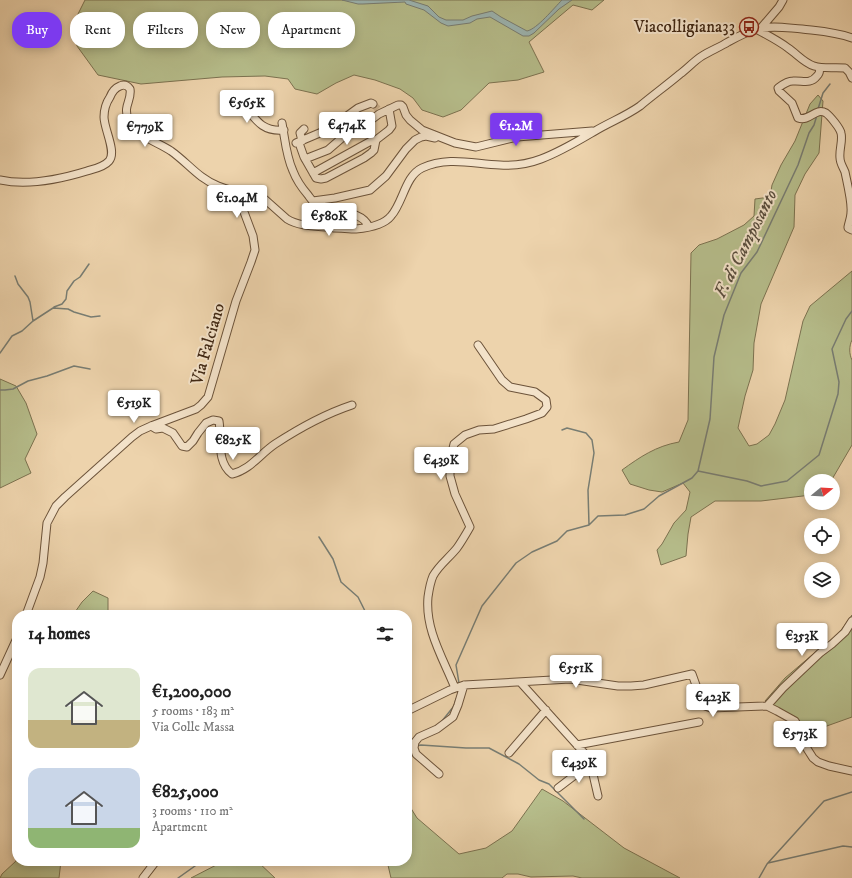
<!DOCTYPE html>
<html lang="en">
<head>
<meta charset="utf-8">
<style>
	body { margin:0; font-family:"IM FELL DW Pica",serif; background:#f6f6f6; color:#222; height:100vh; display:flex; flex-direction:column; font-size:15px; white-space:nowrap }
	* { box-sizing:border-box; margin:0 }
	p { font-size:13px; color:#767676 }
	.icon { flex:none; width:22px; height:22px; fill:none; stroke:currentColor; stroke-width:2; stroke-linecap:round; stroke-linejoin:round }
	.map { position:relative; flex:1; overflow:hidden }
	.sheet { position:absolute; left:12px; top:610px; width:400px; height:256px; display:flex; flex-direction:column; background:#fff; border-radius:16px; box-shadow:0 2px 10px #0003 }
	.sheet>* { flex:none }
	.hud { position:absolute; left:12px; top:12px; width:400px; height:36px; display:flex; gap:8px }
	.needle { width:26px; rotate:72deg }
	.fabs { position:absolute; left:804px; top:474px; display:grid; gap:8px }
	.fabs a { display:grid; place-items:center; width:36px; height:36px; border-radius:50%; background:#fff; box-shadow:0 2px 10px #0003; font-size:20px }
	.price { position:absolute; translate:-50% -34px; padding:0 9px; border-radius:4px; background:#fff; color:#222; font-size:13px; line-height:26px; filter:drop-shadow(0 1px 2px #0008) }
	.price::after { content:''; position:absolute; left:50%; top:24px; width:12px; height:9px; margin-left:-6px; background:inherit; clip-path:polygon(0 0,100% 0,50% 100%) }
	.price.active { background:#7c3aed; color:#fff }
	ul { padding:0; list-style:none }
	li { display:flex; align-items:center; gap:12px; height:100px; padding:0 16px }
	li span { display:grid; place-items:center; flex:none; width:112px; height:80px; border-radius:12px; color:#555 }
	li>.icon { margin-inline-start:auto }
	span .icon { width:48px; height:48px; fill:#fffc; stroke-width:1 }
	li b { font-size:17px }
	h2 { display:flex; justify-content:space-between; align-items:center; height:48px; padding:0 16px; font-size:17px }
	.chip { padding:0 14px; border-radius:16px; background:#fff; box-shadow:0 2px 10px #0003; font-size:14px; line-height:36px }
	.chip.active { background:#7c3aed; color:#fff }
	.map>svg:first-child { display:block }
	.green { fill:#b6bd8b; stroke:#7c7250 }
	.water { fill:#9cb6b3; stroke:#787d73 }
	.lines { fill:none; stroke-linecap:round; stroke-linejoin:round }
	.stream { stroke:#787d73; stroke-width:1.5 }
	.minor-tunnel { stroke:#cbb18e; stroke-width:7; stroke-dasharray:7 3.5; stroke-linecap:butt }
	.minor-casing { stroke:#6c533a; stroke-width:9 }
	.minor { stroke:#f3e2c9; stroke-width:7 }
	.labels { text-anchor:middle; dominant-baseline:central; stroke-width:4; stroke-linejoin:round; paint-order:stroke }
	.poi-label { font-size:17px; fill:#412814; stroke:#f3e2c9; text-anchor:end }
	.street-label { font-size:17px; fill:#412814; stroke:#f3e2c9 }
	.water-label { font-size:18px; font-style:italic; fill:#584c3c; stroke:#f3e2c9 }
</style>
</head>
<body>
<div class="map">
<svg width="852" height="878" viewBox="0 0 852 878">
	<rect width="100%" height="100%" fill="#edd3ac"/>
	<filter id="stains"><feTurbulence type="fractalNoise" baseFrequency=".005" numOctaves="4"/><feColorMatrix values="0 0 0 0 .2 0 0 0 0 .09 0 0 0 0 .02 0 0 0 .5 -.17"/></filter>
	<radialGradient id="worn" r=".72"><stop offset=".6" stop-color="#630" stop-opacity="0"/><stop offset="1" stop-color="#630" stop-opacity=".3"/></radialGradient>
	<path class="green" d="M85 0H604L592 10 573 5 529 42 544 72 518 80 489 83 461 110 443 117 422 110 413 98 400 89 375 80 354 75 336 83 317 94 295 89 288 79 265 76 222 77 141 84 98 75 77 46 72 26Z
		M818 95 823 101 819 153 805 174 795 195 794 227 761 304 754 343 753 370 745 396 738 428 749 446 757 444 769 435 775 424 785 400 803 321 810 306 852 271V340C849 346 849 354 852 360V445L831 481H811V495L761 501H715L691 517 688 534 686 556 661 565 657 550 662 544 674 523 686 510 690 492 683 483 662 492 649 490 630 484 622 470C640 457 656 446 679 442L688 420 691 253 699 245 717 239 744 225 754 216 755 199 770 197 772 185 781 165 795 141 810 104Z
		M0 379 16 386 26 403 37 434 25 459 31 473 0 488Z
		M93 591 108 598V615H73L82 602Z
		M852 615V717L810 732 803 723 765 701 785 678 812 655 837 636Z
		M542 789 563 801 624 848 680 878H582L573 876 531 877 518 874H507L502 878H391L387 861H407V802L417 818 459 854 486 848 512 831Z
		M17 859V861H61L59 878H0L2 874 16 861Z
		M224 861H257L275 878H191Z"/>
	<path class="water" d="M342 0H409L428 6 439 17 446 20H463L472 16 492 11 501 17 527 31C537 29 554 8 562 0H572L559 9 534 33 529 36H523L490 17 477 19 470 23 448 26 441 23 424 10 406 4 405 2 363 4H358Z"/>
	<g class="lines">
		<path class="stream" d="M818 109 823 93 830 84
			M15 276 18 284 28 297 30 302 33 321
			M54 307 62 304 66 299 67 291 74 281 80 277 89 264
			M0 353 12 336 22 331 33 321 53 308 68 309 74 312 91 317 100 316
			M0 390H5L13 389 28 381 47 376 74 366 90 369
			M562 430 567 428 586 433 592 440 594 453 588 490 589 525
			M698 471 747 481 761 486 787 481 819 455 838 394 839 382 832 349 846 319 852 311
			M319 537 333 559 341 582 358 597 367 615
			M459 683 456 665 482 606 516 563 532 552 557 541 567 531 589 525 598 516 625 515 644 509 659 496 692 478 698 471 710 419 714 357 724 315 741 273 757 252 798 165 809 133 814 125 817 115
			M407 692 411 706
			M442 721 454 706 456 699
			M407 742 408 747
			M416 746 421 745 466 748H489L519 764 539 780 549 784 584 819
			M407 747 413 746
			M768 863 843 846 852 847
			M178 878 202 861
			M759 878 767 864 824 801 852 792"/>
		<path class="minor-tunnel" d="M373 104 379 110"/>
		<defs>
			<path id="minor" d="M761 28 779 7 783 0
				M756 29C767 35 779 41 788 48 797 54 804 63 814 66 823 69 835 67 845 68L849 72 852 78
				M819 68C820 71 820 73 817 76 810 85 802 80 793 81 787 81 782 85 778 88L779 91 792 103 798 118C810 122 815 107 826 113 830 116 840 128 841 133 843 141 839 149 840 158 840 163 843 167 845 172 847 182 852 202 851 212 851 217 849 222 848 227V228L852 230
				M243 104C256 120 262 132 284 130
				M282 123C285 139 286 156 293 171 296 179 302 188 308 195 311 199 314 204 319 206 334 213 361 209 369 227
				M302 141 300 133 304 129
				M296 143 329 129 358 108 371 103 373 104
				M299 143 304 157 316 178 321 179 326 178 364 158 371 153 374 150 376 140
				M305 159 328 150 343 137 363 126 379 114 398 105H401L403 107 406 115 410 120 422 130 455 143 476 147 517 137 592 131
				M313 173 371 141 376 140 389 130 392 126 389 109
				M0 180C27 186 61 179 87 171 94 169 104 167 109 161 117 152 104 129 104 117 104 110 106 103 110 97 112 92 115 88 120 86 124 84 127 85 130 89 132 100 123 106 128 118 136 137 156 141 171 151 188 163 198 178 218 186 226 189 234 192 242 193 248 194 254 193 260 195L287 219C300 227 318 226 334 228 341 228 349 229 356 229 367 228 384 225 391 216 403 203 405 176 422 168 448 156 473 164 500 165 515 166 528 164 541 159 560 152 578 141 595 131 610 122 626 116 640 106 653 95 667 85 680 74 688 68 694 61 702 56 710 51 720 47 728 42 737 37 746 32 757 29 772 25 787 28 802 29 818 31 836 32 852 38
				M313 201 335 198 370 190 386 176 406 149 415 140 421 137 426 136 435 138
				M151 426 156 429 163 428 173 433 182 446 187 447 193 441 198 433 206 423 213 420 219 421C222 439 216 462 232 474 250 470 260 454 275 444 298 429 325 414 352 405
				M26 615 40 577 43 563 47 523 56 506 65 497 132 437 140 431 151 426 196 409 201 405 208 397 236 301 251 262 255 250 253 236 244 212 240 193
				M0 675 17 638
				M521 683 586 755 592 770 598 796
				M455 688C443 658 425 630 428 597 429 590 430 583 433 576 439 565 449 558 457 548 462 541 466 534 470 527L455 494 450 476V461L454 444 465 435 479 430 494 429 526 419 542 413 547 407 546 400 535 392 510 387 502 380 478 345
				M767 706 783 688 820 653 832 644 845 632 852 621
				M407 711 450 690 464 685 570 679 618 686H631L644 685 692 674 701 699 705 706 711 708 767 706 777 711 795 721 799 728 806 747 813 758 818 762 829 766 852 771
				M577 745 699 722
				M509 753 546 710
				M439 774 416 754 414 748 415 742 419 737 437 729 453 717 458 705 464 685
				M558 788 579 772 591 765
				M143 878 156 861"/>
		</defs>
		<use href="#minor" class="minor-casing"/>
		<use href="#minor" class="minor"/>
	</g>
	<defs>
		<symbol id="bus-ring" viewBox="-11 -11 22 22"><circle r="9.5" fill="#f3e2c9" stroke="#8f2418" stroke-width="1.5"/><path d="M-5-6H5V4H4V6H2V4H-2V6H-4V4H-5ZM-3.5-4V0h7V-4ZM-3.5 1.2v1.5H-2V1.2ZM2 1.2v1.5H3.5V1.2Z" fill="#8f2418"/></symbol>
	</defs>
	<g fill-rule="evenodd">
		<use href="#bus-ring" x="738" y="16" width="22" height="22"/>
	</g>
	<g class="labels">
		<g class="poi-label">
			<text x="735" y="27">Viacolligiana33</text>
		</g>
		<g class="street-label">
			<text transform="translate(208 344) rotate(-74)">Via Falciano</text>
		</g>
		<g class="water-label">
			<text transform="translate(746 244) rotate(-63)">F. di Camposanto</text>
		</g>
	</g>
	<rect width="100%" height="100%" filter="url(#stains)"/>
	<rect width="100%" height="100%" fill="url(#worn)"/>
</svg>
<div class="fabs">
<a><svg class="needle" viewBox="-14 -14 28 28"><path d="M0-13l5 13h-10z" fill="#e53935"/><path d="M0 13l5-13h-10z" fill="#767676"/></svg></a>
<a><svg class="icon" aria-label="locate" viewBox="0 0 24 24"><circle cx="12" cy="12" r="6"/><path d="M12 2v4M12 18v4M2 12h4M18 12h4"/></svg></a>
<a><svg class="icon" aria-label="layers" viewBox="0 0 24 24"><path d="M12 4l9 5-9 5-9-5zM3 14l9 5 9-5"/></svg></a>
</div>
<b class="price" style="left:247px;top:124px">€565K</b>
<b class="price" style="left:347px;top:146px">€474K</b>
<b class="price active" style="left:516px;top:147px">€1.2M</b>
<b class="price" style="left:145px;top:148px">€779K</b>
<b class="price" style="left:237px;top:219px">€1.04M</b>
<b class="price" style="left:329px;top:237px">€580K</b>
<b class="price" style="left:134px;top:424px">€519K</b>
<b class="price" style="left:233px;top:461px">€825K</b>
<b class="price" style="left:441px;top:481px">€439K</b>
<b class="price" style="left:802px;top:657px">€353K</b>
<b class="price" style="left:576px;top:689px">€551K</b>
<b class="price" style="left:713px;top:718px">€423K</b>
<b class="price" style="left:800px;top:755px">€573K</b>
<b class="price" style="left:579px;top:784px">€439K</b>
<div class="hud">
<a class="chip active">Buy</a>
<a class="chip">Rent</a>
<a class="chip">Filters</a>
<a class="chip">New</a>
<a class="chip">Apartment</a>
</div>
<section class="sheet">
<h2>14 homes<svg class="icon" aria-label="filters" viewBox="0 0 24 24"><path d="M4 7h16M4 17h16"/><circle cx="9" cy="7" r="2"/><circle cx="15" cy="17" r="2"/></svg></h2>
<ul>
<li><span style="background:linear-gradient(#dfe7d0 65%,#c2b280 0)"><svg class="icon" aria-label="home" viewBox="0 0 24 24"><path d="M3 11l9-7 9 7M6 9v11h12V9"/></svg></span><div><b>€1,200,000</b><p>5 rooms · 183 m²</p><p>Via Colle Massa</p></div></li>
<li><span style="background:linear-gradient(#c9d6e8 75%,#8fb573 0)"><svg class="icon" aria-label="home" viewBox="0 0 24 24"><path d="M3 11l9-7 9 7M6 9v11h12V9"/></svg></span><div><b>€825,000</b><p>3 rooms · 110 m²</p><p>Apartment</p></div></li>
</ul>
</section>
</div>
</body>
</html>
